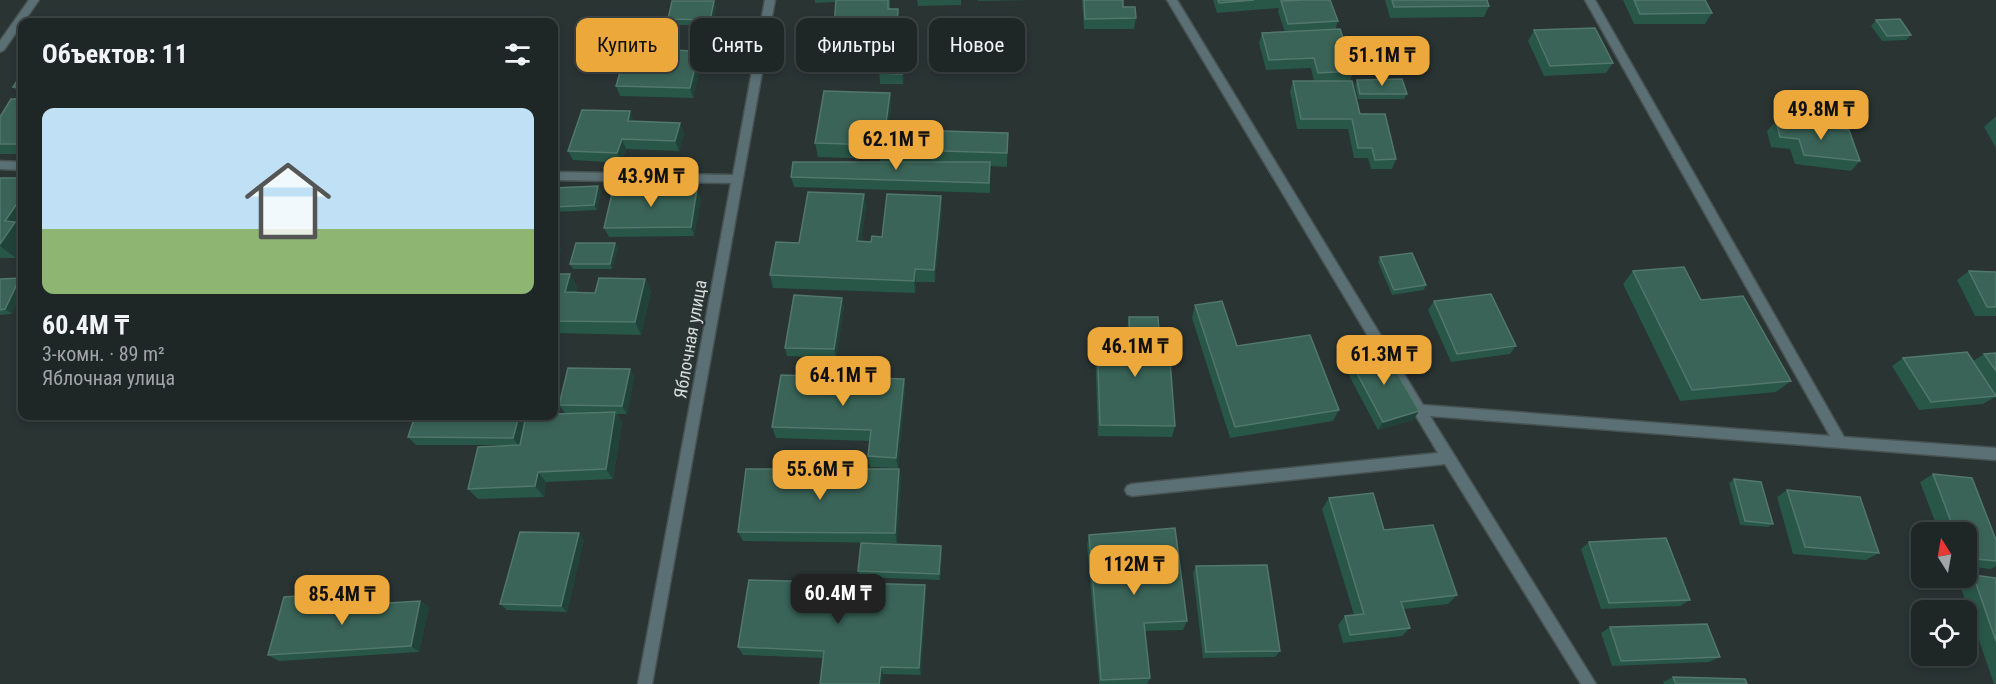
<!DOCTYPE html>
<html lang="ru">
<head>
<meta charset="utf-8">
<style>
	body { margin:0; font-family:"Roboto Condensed",sans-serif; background:#272f2e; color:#f1f3f6; height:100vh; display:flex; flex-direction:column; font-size:22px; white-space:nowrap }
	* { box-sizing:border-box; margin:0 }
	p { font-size:20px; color:#a1a5a7 }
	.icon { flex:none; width:33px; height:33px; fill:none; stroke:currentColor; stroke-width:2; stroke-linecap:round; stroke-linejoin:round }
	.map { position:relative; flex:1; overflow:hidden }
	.sheet { position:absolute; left:18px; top:18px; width:540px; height:402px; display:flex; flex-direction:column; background:#1f2726; border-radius:12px; box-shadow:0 3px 9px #0003,0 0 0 2px #3c4443 }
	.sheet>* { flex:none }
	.guide { position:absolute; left:576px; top:18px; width:570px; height:54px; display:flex; gap:12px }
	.needle { width:39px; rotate:349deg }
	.buttons { position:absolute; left:1911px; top:522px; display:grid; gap:12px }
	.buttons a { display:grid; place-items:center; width:66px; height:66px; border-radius:12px; background:#1f2726; box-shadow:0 3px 9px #0003,0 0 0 2px #3c4443; font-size:30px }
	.price { position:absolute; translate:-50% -51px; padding:0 14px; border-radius:12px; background:#eda83c; color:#111; font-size:20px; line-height:39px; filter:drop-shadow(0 2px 3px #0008) }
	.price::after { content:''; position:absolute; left:50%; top:36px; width:18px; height:14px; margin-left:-9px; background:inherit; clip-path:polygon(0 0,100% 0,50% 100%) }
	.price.active { background:#222; color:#fff }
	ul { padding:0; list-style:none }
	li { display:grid; align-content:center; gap:12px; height:318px; padding:0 24px }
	li span { display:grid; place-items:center; height:186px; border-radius:12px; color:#555 }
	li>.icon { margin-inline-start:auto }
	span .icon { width:108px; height:108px; fill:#fffc; stroke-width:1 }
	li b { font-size:26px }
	h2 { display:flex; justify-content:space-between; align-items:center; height:72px; padding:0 24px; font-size:26px }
	.chip { padding:0 21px; border-radius:12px; background:#1f2726; box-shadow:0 3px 9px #0003,0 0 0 2px #3c4443; font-size:21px; line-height:54px }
	.chip.active { background:#eda83c; color:#111 }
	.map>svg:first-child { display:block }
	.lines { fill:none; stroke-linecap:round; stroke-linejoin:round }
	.minor-casing { stroke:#485251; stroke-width:3 }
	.minor { fill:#5a7075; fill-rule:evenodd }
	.wall { fill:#285647 }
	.shaded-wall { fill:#214238 }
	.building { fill:#3a6457; stroke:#52776b; stroke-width:1.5 }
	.labels { text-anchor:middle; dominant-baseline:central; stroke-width:4.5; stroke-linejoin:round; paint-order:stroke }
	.street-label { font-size:18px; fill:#d4dbda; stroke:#293433 }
</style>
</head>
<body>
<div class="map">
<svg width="1996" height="684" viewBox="0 0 1996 684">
	<rect width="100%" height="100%" fill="#293433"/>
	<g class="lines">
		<defs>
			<path id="minor" d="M29 0H39L4 50 0 52V41Z
				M765 0H775L652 684H638L731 183 554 180V172L733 175Z
				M1167 0H1177L1423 405 1830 436 1585 0H1595L1844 437 1996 448V460L1430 416 1596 684H1581L1445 464 1132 496 1127 494 1125 490 1127 486 1132 484 1438 453Z
				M0 161 22 162V170L0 169Z"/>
		</defs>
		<use href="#minor" class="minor-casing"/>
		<use href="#minor" class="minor"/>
	</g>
	<path class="wall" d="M815 0H890V9L899 19 898 38H869L907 49 903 84H880L879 70 849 69 848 59 806 58 804 48 835 31 836 2 815 3Z
		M917 0H961V5L918 6Z
		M978 0H1035L978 1Z
		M1082 0H1123V7L1136 18 1134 29H1084Z
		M1213 0H1289V1L1338 21 1335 30 1354 71 1350 81 1360 114 1396 159 1392 169H1371L1368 158H1354L1348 129H1297L1290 91 1293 81H1314L1311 68 1266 70 1259 43 1262 33 1285 32 1278 12 1279 8 1217 13Z
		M1385 0H1487L1489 6 1484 17 1390 18Z
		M1623 0H1705L1712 13 1705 24H1634Z
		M714 1 716 7 712 25H670L668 19Z
		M1876 20 1911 35 1906 40 1882 41 1871 26Z
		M643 29 645 35V48L635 49 699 51 702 61 693 98 620 96 616 86 626 50 615 52 613 46Z
		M1534 30 1613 63 1606 73 1544 76 1528 41Z
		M22 73V96L13 87Z
		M1357 80 1407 94 1404 99H1358L1355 85Z
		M890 93 891 107 889 123 910 124 911 130 1008 133 1007 167 990 166V193L794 187 791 177 880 162V159L818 157 815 143Z
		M22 99V154H0V117Z
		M1995 117H1996V148L1984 127Z
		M634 121 680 123 684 133 679 151 626 149 621 163 573 160 568 151Z
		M1776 121 1860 161 1851 171 1795 164 1790 149 1771 147 1767 131Z
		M0 178H22V248L16 258H0Z
		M598 186 601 191 597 210 554 212V190Z
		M697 189 701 199 694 236 609 237 604 228Z
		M864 194 866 207 861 241 871 242 942 209 935 282H916L915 293 773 288 770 275 799 243Z
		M554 237 561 250 554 274H570L577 287 576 292 595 293 645 279 651 291 641 335 554 333Z
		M615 243 618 248 612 269H573L570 264Z
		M1380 257 1426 285 1424 290 1392 295 1378 262Z
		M1633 271 1791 381 1776 392 1680 401 1623 284Z
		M1969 271 1996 272V316H1975L1957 280Z
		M20 278 22 280V290L12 314 0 315V279Z
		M1434 301 1516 346 1510 354 1451 362 1428 310Z
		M1195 305 1237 346 1339 410 1333 421 1230 438 1192 318Z
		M844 306 836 358 787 356 785 348Z
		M1129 317 1161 360 1175 426 1172 437 1098 436 1095 348 1097 336H1127V329Z
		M1996 353V399L1995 397 1983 404 1919 410 1892 366 1903 358 1973 361 1984 354Z
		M1350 360 1419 411 1413 420 1378 430 1345 368Z
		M630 369 634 377 627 414H617L622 423 613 479 546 482 544 497 478 499 468 489 516 445H416L408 437 415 416H522L525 419 565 413 559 405Z
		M904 379 905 390 898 468 870 467 868 456 869 441 776 438 772 427Z
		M899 469 901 479 897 543 743 541 738 532Z
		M1933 474 1996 540V566L1991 569 1966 566V532H1939L1920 482Z
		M1734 479 1773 524 1768 527 1740 525 1729 483Z
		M1787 490 1879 553 1866 560 1793 554 1777 497Z
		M1329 498 1384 530 1457 595 1448 604 1404 609 1410 628 1402 636 1343 643 1338 625 1345 616 1354 615 1322 509Z
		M1089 535 1187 621 1183 630 1145 631 1150 678 1147 684H1099L1087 545Z
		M584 540 567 612 507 610 500 604Z
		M1589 542 1690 600 1680 606 1601 609 1581 549Z
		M941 546 942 553 940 580 860 577 858 571Z
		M1196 566 1280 651 1275 657 1203 658 1193 573Z
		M1973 575 1996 578V684H1994L1959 582Z
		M926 594 921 675 883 674 823 658 743 655 738 647Z
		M336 600 334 606 420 601 429 607 419 652 279 661 268 655Z
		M1610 627 1720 657 1709 662 1612 666 1601 633Z
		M1673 677 1747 684H1664L1663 682Z"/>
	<path class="shaded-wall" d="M714 1 716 7 712 25 710 20Z
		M898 9 899 19 898 38 897 27Z
		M643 29 645 35V48L643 42Z
		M906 39 907 49 903 84 902 74Z
		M699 51 702 61 693 98 690 88Z
		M890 93 891 107 888 137 886 123Z
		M630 111 634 121H628Z
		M680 123 684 133 679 151 675 141Z
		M622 139 626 149 621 163 617 153Z
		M598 186 601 191 597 210 594 205Z
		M697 189 701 199 694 236 691 227Z
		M864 194 866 207 859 254 857 241Z
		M941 196 942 209 935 282 934 270Z
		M18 202 22 206V248L16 258 0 246V244L5 221Z
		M554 237 561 250 554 275Z
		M615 243 618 248 612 269 610 264Z
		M915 269 916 282 915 293 914 281Z
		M570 274 577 287 572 305 565 292Z
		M20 278 22 280V290L12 314 5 309Z
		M645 279 651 291 641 335 635 322Z
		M842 298 844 306 836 358 834 349Z
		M630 369 634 377 627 414 622 406Z
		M904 379 905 390 898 468 896 458Z
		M1419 411 1413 420 1378 430 1383 422Z
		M615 412 622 423 613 479 606 469Z
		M519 416H522L526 421 519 446 513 438Z
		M899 469 901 479 897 543 895 533Z
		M538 472 546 482 544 497 535 486Z
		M579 533 584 540 567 612 561 606Z
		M941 546 942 553 940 580 939 574Z
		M925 585 926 594 921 675 919 668Z
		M326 594 336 600 332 613 322 607Z
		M420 601 429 607 419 652 411 646Z
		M881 667 883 674 882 684H879Z"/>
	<path class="building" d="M836 0H888V9H898L897 27 834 28Z
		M1084 0H1123V7H1135L1136 18 1085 19Z
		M1218 0H1254L1219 3Z
		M1304 0H1330L1338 21 1288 24 1281 1Z
		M1392 0H1487L1489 6 1394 7Z
		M1634 0H1705L1712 13 1640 14Z
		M672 1H714L710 20 668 19Z
		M1900 19 1911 35 1887 36 1876 20Z
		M1595 28 1613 63 1550 66 1534 30Z
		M643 29V42L613 46 612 33Z
		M1340 29 1354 71 1318 73 1314 58 1269 60 1262 33Z
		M807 31H852L851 38 906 39 902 74 878 73 880 59H848L849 49 804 48Z
		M627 49 699 51 690 88 616 86Z
		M22 73V87H13Z
		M1402 79 1407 94H1360L1357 80Z
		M1293 81H1352L1360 114H1385L1396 159 1375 160 1372 148H1358L1352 119H1301Z
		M824 91 890 93 886 123 910 124V130L1008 133 1007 153 878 149 879 145 815 143Z
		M11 99H22V144H0V117Z
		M582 110 630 111 628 121 680 123 675 141 622 139 617 153 568 151Z
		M1776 121 1849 130 1860 161 1804 155 1799 139 1780 137Z
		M793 162H990L989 183 791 177Z
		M0 178H22V203L18 202 5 221 15 222 0 244Z
		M598 186 594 205 554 207V188Z
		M613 189H697L691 227 604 228Z
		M808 192 864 194 857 241 871 242 872 236 882 237 887 194 941 196 934 270 915 269 914 281 770 275 776 242 799 243Z
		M576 243H615L610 264H570Z
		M1412 253 1426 285 1394 290 1380 257Z
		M1684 267 1701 300 1743 296 1791 381 1692 390 1633 271Z
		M1969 271 1996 272V307H1987Z
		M554 274H570L565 292 595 293 599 278 645 279 635 322 554 321Z
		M20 278 5 309 0 310V279Z
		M1491 294 1516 346 1457 354 1434 301Z
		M794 295 842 298 834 349 785 348Z
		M1222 301 1237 346 1310 335 1339 410 1235 427 1195 305Z
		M1129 317H1158L1161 360H1170L1175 426 1100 425 1097 336H1130Z
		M1384 350 1419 411 1383 422 1350 360Z
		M1967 352 1996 396 1931 402 1903 358Z
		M1996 353V371L1984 354Z
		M568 368 630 369 622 406 559 405Z
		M781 375 904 379 896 458 868 456 871 430 772 427Z
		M615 412 606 469 538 472 535 486 468 489 478 447 520 445 526 416H554V414Z
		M415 416H519L513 438 408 437Z
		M746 469H899L895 533 738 532Z
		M1933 474 1972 478 1996 540V561L1966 558V532H1955Z
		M1734 479 1761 482 1773 524 1745 521Z
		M1787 490 1860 497 1879 553 1805 547Z
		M1373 493 1384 530 1433 525 1457 595 1401 602 1410 628 1350 635 1345 616 1364 614 1329 498Z
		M1175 528 1187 621 1144 623 1150 678 1101 680 1089 535Z
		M520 532 579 533 561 606 500 604Z
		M1666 538 1690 600 1609 603 1589 542Z
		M861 543 941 546 939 574 858 571Z
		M1267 565 1280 651 1206 652 1196 566Z
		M1973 575 1996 578V641Z
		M749 580 925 585 919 668 881 667 879 684H820L824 651 738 647Z
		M326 594 322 607 420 601 411 646 268 655 284 597Z
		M1707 624 1720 657 1621 661 1610 627Z
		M1673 677 1745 679 1747 684H1676Z"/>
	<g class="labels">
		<g class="street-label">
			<text transform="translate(690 339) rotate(-80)">Яблочная улица</text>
		</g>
	</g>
</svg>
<div class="buttons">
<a><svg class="needle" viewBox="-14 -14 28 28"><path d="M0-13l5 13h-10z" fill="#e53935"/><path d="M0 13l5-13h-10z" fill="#a1a5a7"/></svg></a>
<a><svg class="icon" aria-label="locate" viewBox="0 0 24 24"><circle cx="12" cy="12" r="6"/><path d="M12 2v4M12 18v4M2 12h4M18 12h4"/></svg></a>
</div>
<b class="price" style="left:1382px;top:87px">51.1M ₸</b>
<b class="price" style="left:1821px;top:141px">49.8M ₸</b>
<b class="price" style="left:896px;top:171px">62.1M ₸</b>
<b class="price" style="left:651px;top:208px">43.9M ₸</b>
<b class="price" style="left:1135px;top:378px">46.1M ₸</b>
<b class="price" style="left:1384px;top:386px">61.3M ₸</b>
<b class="price" style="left:843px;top:407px">64.1M ₸</b>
<b class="price" style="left:820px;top:501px">55.6M ₸</b>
<b class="price" style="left:1134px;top:596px">112M ₸</b>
<b class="price active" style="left:838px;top:625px">60.4M ₸</b>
<b class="price" style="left:342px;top:626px">85.4M ₸</b>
<div class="guide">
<a class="chip active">Купить</a>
<a class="chip">Снять</a>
<a class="chip">Фильтры</a>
<a class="chip">Новое</a>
</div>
<section class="sheet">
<h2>Объектов: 11<svg class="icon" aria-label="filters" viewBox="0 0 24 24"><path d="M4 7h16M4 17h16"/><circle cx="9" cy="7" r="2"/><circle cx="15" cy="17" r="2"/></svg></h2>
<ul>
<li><span style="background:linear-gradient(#bfe0f5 65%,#8fb573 0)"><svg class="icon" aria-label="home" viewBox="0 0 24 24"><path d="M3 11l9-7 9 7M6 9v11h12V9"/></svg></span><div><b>60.4M ₸</b><p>3-комн. · 89 m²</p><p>Яблочная улица</p></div></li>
</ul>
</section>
</div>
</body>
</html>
